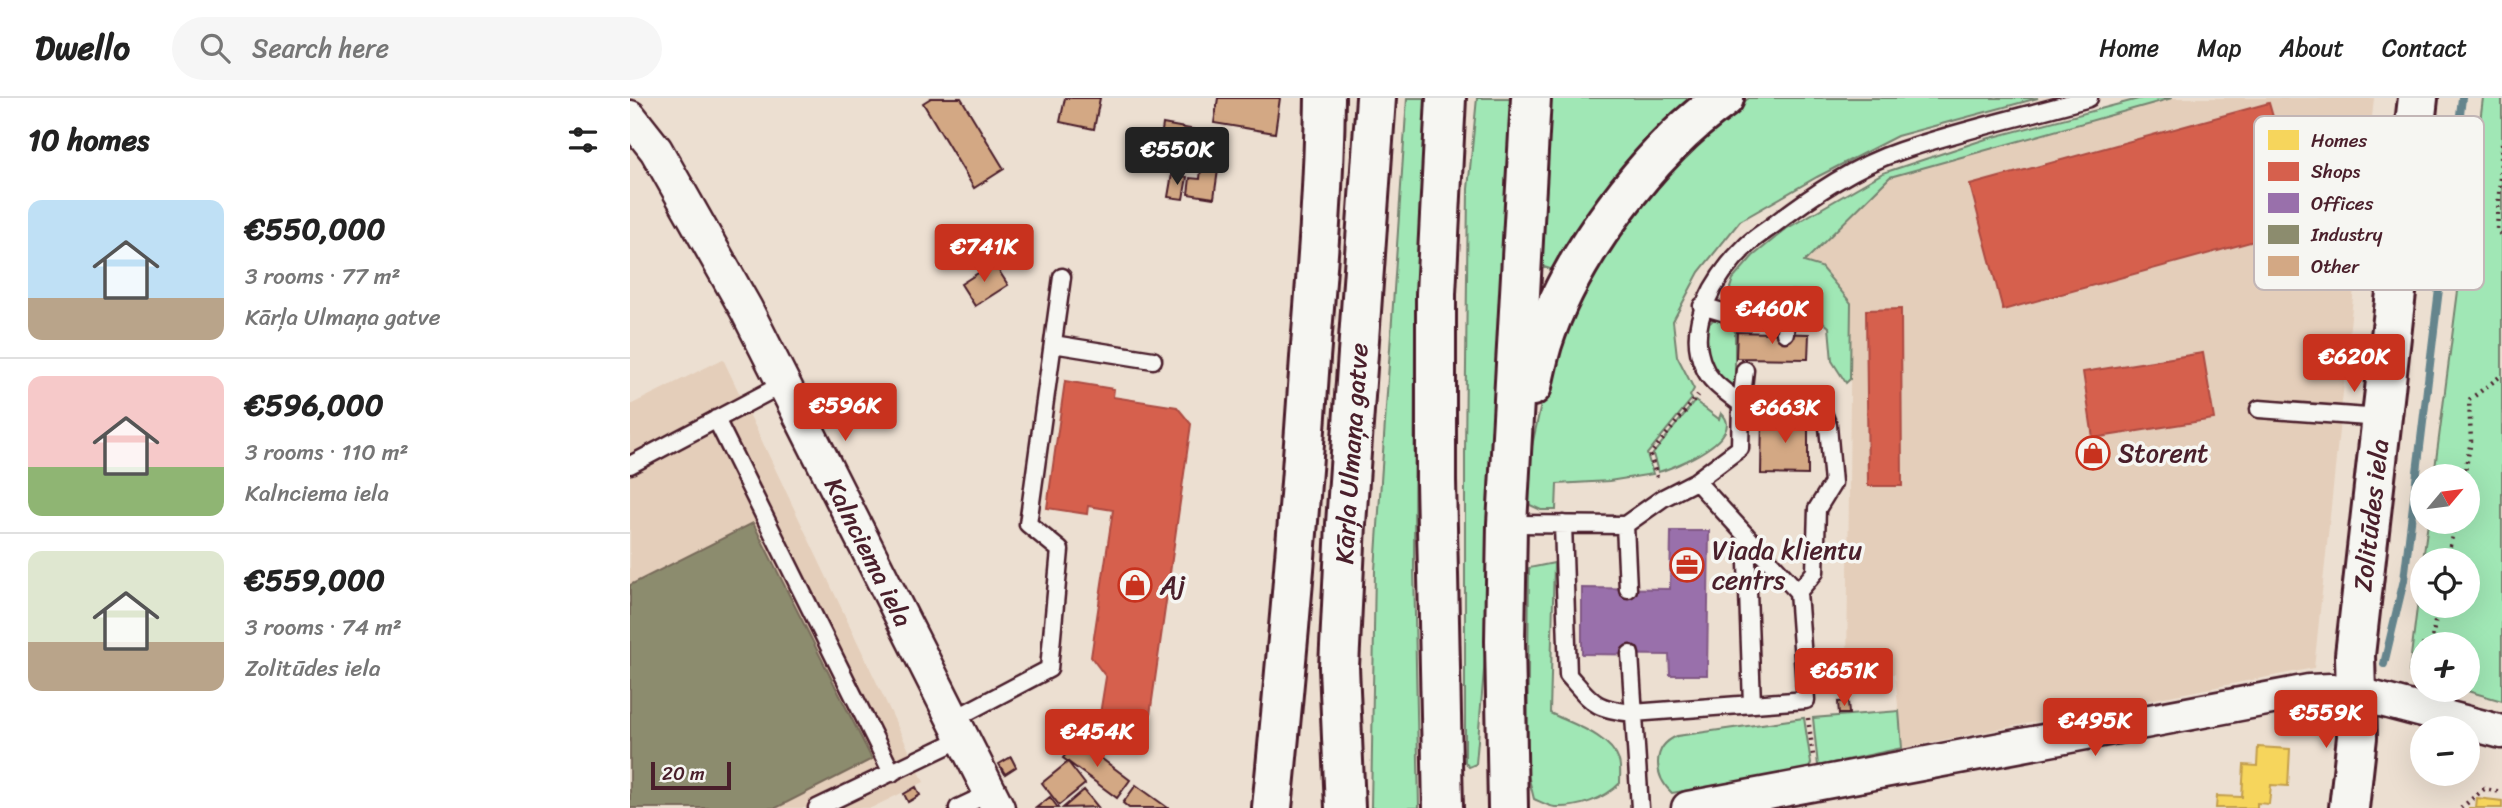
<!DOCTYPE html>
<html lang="en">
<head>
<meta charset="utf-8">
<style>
	body { margin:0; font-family:Sriracha,sans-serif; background:#f6f6f6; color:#222; height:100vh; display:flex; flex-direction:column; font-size:26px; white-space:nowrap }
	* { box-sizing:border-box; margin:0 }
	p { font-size:23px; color:#767676 }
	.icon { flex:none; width:38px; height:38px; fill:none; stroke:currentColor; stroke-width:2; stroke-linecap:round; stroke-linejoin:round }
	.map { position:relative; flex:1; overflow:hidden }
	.drawer { display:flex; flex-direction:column; background:#fff; width:630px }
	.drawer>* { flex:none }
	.needle { width:46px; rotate:61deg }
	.tools { position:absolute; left:1780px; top:366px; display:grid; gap:14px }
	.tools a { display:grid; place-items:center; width:70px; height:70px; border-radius:50%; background:#fff; box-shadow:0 7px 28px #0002; font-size:35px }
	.scale { position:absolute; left:21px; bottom:18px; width:80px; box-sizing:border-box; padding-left:7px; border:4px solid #4a1f2b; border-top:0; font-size:19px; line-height:24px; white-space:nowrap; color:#4a1f2b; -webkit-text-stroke:5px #f6f6f2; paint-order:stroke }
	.price { position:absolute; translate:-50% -60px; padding:0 16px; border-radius:7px; background:#c8321e; color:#fff; font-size:23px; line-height:46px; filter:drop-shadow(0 2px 4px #0008) }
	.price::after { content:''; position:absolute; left:50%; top:42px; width:21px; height:16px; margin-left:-10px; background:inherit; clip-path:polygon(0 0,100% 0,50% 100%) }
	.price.selected { background:#222; color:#fff }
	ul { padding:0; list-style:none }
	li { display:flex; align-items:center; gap:21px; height:175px; padding:0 28px }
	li+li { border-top:2px solid #e0e0e0 }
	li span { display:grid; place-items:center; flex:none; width:196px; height:140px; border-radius:14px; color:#555 }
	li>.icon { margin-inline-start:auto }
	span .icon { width:84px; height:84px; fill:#fffc; stroke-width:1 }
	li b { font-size:30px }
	h2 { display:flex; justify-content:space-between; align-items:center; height:84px; padding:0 28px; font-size:30px }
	header { display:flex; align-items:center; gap:42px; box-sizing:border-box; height:98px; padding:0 35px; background:#fff; border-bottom:2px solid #e0e0e0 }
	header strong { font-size:33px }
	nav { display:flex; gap:38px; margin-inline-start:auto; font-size:24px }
	.search { width:490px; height:63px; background:#f6f6f6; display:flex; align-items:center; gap:18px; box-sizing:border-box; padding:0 24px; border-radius:38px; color:#767676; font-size:26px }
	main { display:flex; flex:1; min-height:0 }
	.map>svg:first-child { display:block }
	.built { fill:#e4ceba }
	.green { fill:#a0e7b5; stroke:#758370; stroke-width:2 }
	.homes { fill:#f6d55c; stroke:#c29e4d; stroke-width:2 }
	.shops { fill:#d6604d; stroke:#ac4c43; stroke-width:2 }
	.offices { fill:#9970ab; stroke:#815885; stroke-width:2 }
	.industry { fill:#8c8c6e; stroke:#786b5a; stroke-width:2 }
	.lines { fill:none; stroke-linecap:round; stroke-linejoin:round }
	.stream { stroke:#65858d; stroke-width:8 }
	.building { fill:#d3a884; stroke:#4a1f2b; stroke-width:2 }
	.service-casing { stroke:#4a1f2b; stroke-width:21 }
	.minor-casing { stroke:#4a1f2b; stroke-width:37 }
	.tertiary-casing { stroke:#4a1f2b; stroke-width:44 }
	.trunk-casing { stroke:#4a1f2b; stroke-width:44 }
	.path { stroke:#4a1f2b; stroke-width:4.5; stroke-dasharray:2 5; stroke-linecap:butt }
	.service { stroke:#f6f6f2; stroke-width:16 }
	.minor { stroke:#f6f6f2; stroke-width:32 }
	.tertiary { stroke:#f6f6f2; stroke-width:38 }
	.trunk { stroke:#f6f6f2; stroke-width:38 }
	.labels { text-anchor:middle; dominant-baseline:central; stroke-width:7; stroke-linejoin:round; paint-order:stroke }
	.street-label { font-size:26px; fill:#4a1f2b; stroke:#f6f6f2 }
	.poi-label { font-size:26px; fill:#4a1f2b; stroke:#f6f6f2; text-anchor:start }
	.key { fill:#f6f6f2; stroke:#c2b6b6; stroke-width:2 }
	.key-label { font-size:19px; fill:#4a1f2b }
</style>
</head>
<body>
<header>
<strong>Dwello</strong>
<div class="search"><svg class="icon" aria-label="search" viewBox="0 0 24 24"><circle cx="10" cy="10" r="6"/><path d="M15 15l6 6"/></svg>Search here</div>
<nav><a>Home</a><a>Map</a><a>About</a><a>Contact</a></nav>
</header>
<main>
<section class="drawer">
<h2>10 homes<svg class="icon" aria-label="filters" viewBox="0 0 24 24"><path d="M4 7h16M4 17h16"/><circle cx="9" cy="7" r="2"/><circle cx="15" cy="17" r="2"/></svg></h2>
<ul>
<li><span style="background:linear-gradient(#bfe0f5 70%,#b9a48a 0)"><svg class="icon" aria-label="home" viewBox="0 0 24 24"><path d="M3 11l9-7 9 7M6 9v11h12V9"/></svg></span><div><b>€550,000</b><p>3 rooms · 77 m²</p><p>Kārļa Ulmaņa gatve</p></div></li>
<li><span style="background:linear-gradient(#f6c9c9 65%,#8fb573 0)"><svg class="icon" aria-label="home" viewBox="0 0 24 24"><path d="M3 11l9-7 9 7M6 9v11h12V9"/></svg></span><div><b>€596,000</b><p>3 rooms · 110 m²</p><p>Kalnciema iela</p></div></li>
<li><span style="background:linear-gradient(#dfe7d0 65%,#b9a48a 0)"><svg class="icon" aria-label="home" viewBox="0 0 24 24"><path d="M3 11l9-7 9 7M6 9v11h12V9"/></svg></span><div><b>€559,000</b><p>3 rooms · 74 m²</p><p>Zolitūdes iela</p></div></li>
</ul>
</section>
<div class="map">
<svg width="1872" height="710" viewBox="0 0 1872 710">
	<rect width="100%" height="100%" fill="#ecdfd1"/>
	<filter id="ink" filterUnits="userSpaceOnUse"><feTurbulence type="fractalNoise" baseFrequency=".0143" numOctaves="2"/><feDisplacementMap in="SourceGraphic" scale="14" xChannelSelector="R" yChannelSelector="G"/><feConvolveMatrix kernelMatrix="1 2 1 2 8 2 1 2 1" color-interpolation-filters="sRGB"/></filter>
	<g filter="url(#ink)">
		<path class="built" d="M1542 0H1744L1684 570 1272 650 1265 576 1217 574 1221 205 1174 165 1259 79Z
			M93 261 294 684 241 710H0V307Z"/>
		<path class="green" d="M777 0H796L785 234 784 470 789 710H741L745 472Z
			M847 0H889L857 537 846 666 839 669 835 664V355L838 91Z
			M918 0H1071L923 172 914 169 912 165Z
			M1119 0H1408L1267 38 1187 79 1110 123 1069 174 1043 223 1047 258 1064 291 1060 298 1062 301 1017 356 1023 376 979 383 927 386 926 412H911L900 407 895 395 897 371 913 297 947 197 1016 92 1095 18Z
			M1512 0H1542L1260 79 1174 164 1191 169 1221 205 1220 281 1216 285 1202 263 1199 229 1176 210V193L1126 192 1121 209H1112L1104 204 1100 190 1103 181 1123 158 1156 131 1253 75 1356 41Z
			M1853 0H1872V603L1834 592H1838V546H1792V579L1779 574 1792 470V508H1838V462H1793L1798 424H1838V378H1804Z
			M1083 222H1088L1105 233V284L1103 287 1099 288C1080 271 1074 252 1077 228Z
			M1065 303 1089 321 1091 315C1118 339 1044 370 1028 374L1023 356Z
			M924 465 920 615C942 626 980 637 989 663 991 669 990 679 990 685 975 701 948 710 925 709 918 708 911 704 904 701L897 673 899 470Z
			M1269 613 1272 650 1188 668 1183 620Z
			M1174 620 1181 665 1179 671 1042 695C1024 678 1021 649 1047 638Z"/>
		<path class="homes" d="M1628 649 1660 651 1658 688 1641 687 1639 706 1627 705V710H1586L1587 698 1612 699 1614 667 1627 668Z
			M1847 700 1872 703V710H1838H1846Z"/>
		<path class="shops" d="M1639 5 1675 129 1373 212 1340 87Z
			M1271 211 1272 388H1238L1236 212Z
			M1573 255 1584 321 1463 340 1453 274Z
			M435 283 484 291 483 299 547 309 561 326 519 624 470 616 476 579 461 559 483 412 458 408 457 416 417 410Z"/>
		<path class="offices" d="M1041 433H1079L1077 577H1040L1039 557 952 556V490L1040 491Z"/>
		<path class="industry" d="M123 425 242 661 146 710H0V487Z"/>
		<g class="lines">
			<path class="stream" d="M1754 566 1774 482 1832 0"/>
		</g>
		<path class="building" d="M301 0H331L374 71 344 90 293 5Z
			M435 0H470L464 31 430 24Z
			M588 0H650L645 35 584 25Z
			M533 26 566 32 562 54 530 47Z
			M571 70 588 72 584 100 558 96 560 80 570 81Z
			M542 76 557 79 553 101 538 99Z
			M364 165 378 187 345 208 331 186Z
			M1107 234 1179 236 1178 261 1106 260Z
			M1132 318H1178V377L1131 376Z
			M1218 603 1219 616H1209L1208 604Z
			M447 642 500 682 487 700 433 660Z
			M381 659 386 669 375 676 369 666Z
			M438 664 455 686 429 707 412 685Z
			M506 687 538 710H499L493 705Z
			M286 689 290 697 278 704 274 696Z
			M454 692 468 709 433 710Z
			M420 699 428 710H406Z"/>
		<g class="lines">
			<defs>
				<path id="service" d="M1072 208 1106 218 1156 221 1155 235
					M423 246 523 262
					M1115 272 1111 306 1192 312 1198 328 1203 385 1187 411 1185 474 1168 494
					M1629 311 1751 320
					M86 321 262 675
					M0 367 155 285
					M877 426 995 427
					M933 426 938 577C964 606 963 610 1003 615L1176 602 1168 494 1066 383
					M1116 437 1122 606
					M998 491 995 427 1033 400 1066 383 1110 350 1111 306C1098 295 1081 286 1074 269 1054 226 1086 177 1117 147 1125 139 1137 132 1146 125 1184 96 1225 68 1270 53 1331 32 1396 18 1459 0
					M1000 556 1010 710
					M324 621 419 571 430 452 398 426 432 179
					M187 710 333 640
					M328 710 360 695"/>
				<g id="minor">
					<path id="s1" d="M0 19 26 52 116 211 368 710"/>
					<path d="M1058 710 1679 593 1701 592 1725 595 1872 634"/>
				</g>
				<g id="tertiary">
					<path id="s2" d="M1719 710 1727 639 1725 557 1788 0"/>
				</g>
				<g id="trunk">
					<path d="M902 288C905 274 908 260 912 246 939 160 1020 52 1094 0"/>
					<path d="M642 710C657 560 670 410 680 260 687 173 694 87 695 0"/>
					<path id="s3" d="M715 710 709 569 716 426 746 0"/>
					<path d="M813 710 806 383V196L816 0"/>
					<path d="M878 710 875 543 877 426 901 0"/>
				</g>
			</defs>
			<use href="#service" class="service-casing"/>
			<use href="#minor" class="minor-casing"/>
			<use href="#tertiary" class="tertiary-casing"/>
			<use href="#trunk" class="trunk-casing"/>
			<path class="path" d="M1872 45 1867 132 1872 138
				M1834 378 1841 343 1839 302 1872 277
				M1027 379 1020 357 1070 295
				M1817 462 1825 424
				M1801 546 1808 508
				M1178 620 1183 657
				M1831 710 1854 691 1872 694"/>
			<use href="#service" class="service"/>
			<use href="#minor" class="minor"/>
			<use href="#tertiary" class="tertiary"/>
			<use href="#trunk" class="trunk"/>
		</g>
	</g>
	<defs>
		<symbol id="shop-ring" viewBox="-11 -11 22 22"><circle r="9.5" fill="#f6f6f2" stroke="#c8321e" stroke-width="1.5"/><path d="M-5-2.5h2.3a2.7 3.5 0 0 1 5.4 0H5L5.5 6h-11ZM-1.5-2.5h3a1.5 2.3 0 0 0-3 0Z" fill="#c8321e"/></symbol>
		<symbol id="office-ring" viewBox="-11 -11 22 22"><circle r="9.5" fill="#f6f6f2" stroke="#c8321e" stroke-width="1.5"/><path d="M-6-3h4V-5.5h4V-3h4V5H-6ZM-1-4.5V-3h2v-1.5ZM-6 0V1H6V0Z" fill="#c8321e"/></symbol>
	</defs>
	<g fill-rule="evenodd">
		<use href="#shop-ring" x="1444" y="336" width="38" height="38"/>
		<use href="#office-ring" x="1038" y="448" width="38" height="38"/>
		<use href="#shop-ring" x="486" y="468" width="38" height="38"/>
	</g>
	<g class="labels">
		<g class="street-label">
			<text stroke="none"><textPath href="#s3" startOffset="355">Kārļa Ulmaņa gatve</textPath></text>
			<text stroke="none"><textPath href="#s2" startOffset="294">Zolitūdes iela</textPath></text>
			<text stroke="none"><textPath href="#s1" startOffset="497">Kalnciema iela</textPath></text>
		</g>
		<g class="poi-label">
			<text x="1488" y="355">Storent</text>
			<text x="1082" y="452">Viada klientu<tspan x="1082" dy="30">centrs</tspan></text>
			<text x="530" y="487">Aj</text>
		</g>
	</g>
	<rect x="1624" y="18" width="230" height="174" rx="10" class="key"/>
	<rect x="1638" y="32" width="31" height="20" fill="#f6d55c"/>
	<rect x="1638" y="64" width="31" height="19" fill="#d6604d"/>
	<rect x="1638" y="95" width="31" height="20" fill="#9970ab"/>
	<rect x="1638" y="127" width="31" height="19" fill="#8c8c6e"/>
	<rect x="1638" y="158" width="31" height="20" fill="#d3a884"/>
	<g class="key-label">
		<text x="1681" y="49">Homes</text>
		<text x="1681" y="80">Shops</text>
		<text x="1681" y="112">Offices</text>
		<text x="1681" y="143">Industry</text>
		<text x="1681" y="175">Other</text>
	</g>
</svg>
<div class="tools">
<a><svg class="needle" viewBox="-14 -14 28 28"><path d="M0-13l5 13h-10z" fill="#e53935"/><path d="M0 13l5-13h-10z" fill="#767676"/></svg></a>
<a><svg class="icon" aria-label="locate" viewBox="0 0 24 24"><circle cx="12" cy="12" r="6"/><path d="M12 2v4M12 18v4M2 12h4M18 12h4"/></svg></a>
<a>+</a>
<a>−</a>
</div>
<div class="scale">20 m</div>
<b class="price selected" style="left:547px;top:89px">€550K</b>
<b class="price" style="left:354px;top:186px">€741K</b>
<b class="price" style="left:1142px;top:248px">€460K</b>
<b class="price" style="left:1724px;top:296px">€620K</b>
<b class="price" style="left:215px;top:345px">€596K</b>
<b class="price" style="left:1155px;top:347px">€663K</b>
<b class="price" style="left:1214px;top:610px">€651K</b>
<b class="price" style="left:1696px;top:652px">€559K</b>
<b class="price" style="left:1465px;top:660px">€495K</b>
<b class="price" style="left:467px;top:671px">€454K</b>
</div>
</main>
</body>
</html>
